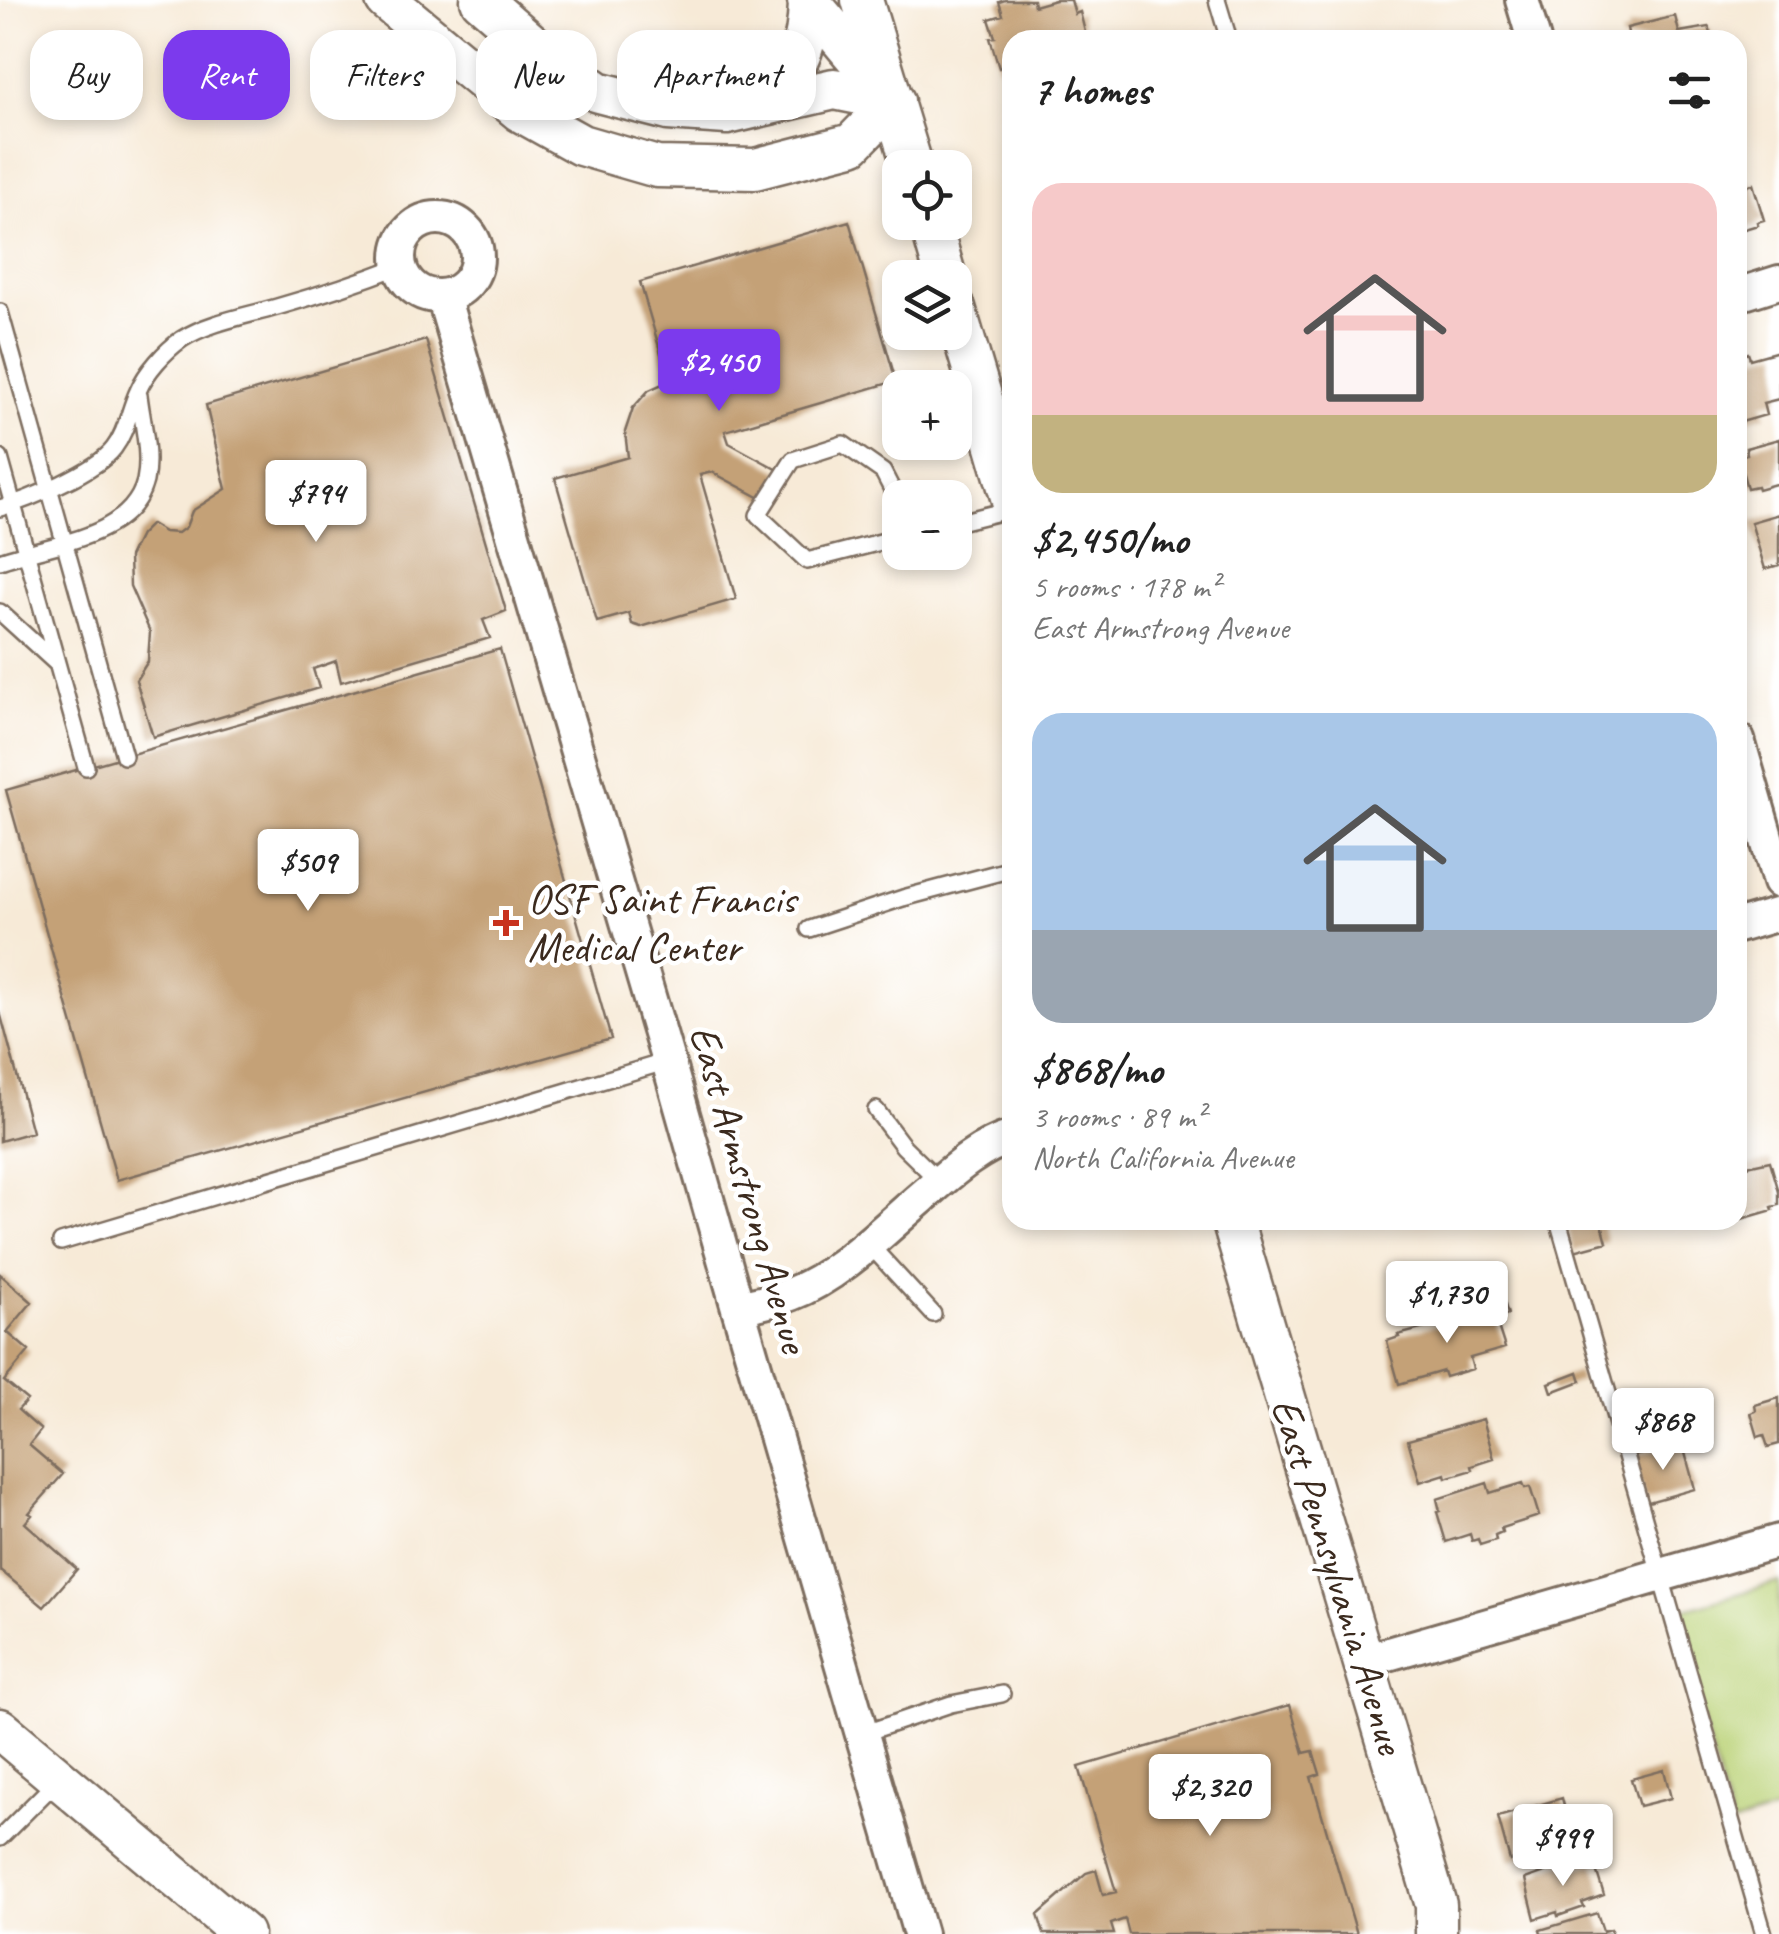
<!DOCTYPE html>
<html lang="en">
<head>
<meta charset="utf-8">
<style>
	body { margin:0; font-family:Caveat,sans-serif; background:#f6f6f6; color:#222; height:100vh; display:flex; flex-direction:column; font-size:38px; white-space:nowrap }
	* { box-sizing:border-box; margin:0 }
	p { font-size:32px; color:#767676 }
	.icon { flex:none; width:55px; height:55px; fill:none; stroke:currentColor; stroke-width:2; stroke-linecap:round; stroke-linejoin:round }
	.map { position:relative; flex:1; overflow:hidden }
	.sheet { position:absolute; left:1002px; top:30px; width:745px; height:1200px; display:flex; flex-direction:column; background:#fff; border-radius:30px; box-shadow:0 5px 15px #0003 }
	.sheet>* { flex:none }
	.banner { position:absolute; left:30px; top:30px; width:822px; height:90px; display:flex; gap:20px }
	.tools { position:absolute; left:882px; top:150px; display:grid; gap:20px }
	.tools a { display:grid; place-items:center; width:90px; height:90px; border-radius:20px; background:#fff; box-shadow:0 5px 15px #0003; font-size:50px }
	.price { position:absolute; translate:-50% -85px; padding:0 22px; border-radius:10px; background:#fff; color:#222; font-size:32px; line-height:65px; filter:drop-shadow(0 2px 5px #0008) }
	.price::after { content:''; position:absolute; left:50%; top:60px; width:30px; height:22px; margin-left:-15px; background:inherit; clip-path:polygon(0 0,100% 0,50% 100%) }
	.price.selected { background:#7c3aed; color:#fff }
	ul { padding:0; list-style:none }
	li { display:grid; align-content:center; gap:20px; height:530px; padding:0 30px }
	li span { display:grid; place-items:center; height:310px; border-radius:30px; color:#555 }
	li>.icon { margin-inline-start:auto }
	span .icon { width:180px; height:180px; fill:#fffc; stroke-width:1 }
	li b { font-size:42px }
	h2 { display:flex; justify-content:space-between; align-items:center; height:120px; padding:0 30px; font-size:42px }
	.pill { padding:0 35px; border-radius:30px; background:#fff; box-shadow:0 5px 15px #0003; font-size:35px; line-height:90px }
	.pill.selected { background:#7c3aed; color:#fff }
	.map>svg:first-child { display:block }
	.green { fill:#bad276; stroke:#7a7e4a; stroke-width:2.5 }
	.building { fill:#c4a177 }
	.lines { fill:none; stroke-linecap:round; stroke-linejoin:round }
	.service-casing { stroke:#7d6d5f; stroke-width:20 }
	.minor-casing { stroke:#7d6d5f; stroke-width:38 }
	.tertiary-casing { stroke:#7d6d5f; stroke-width:45 }
	.service { stroke:#fff; stroke-width:15 }
	.minor { stroke:#fff; stroke-width:32 }
	.tertiary { stroke:#fff; stroke-width:40 }
	.poi-dot { fill:#c8321e; stroke:#fff; stroke-width:4 }
	.labels { text-anchor:middle; dominant-baseline:central; stroke-width:9; stroke-linejoin:round; paint-order:stroke }
	.poi-label { font-size:42px; fill:#3b2a1e; stroke:#fff; text-anchor:start }
	.street-label { font-size:42px; fill:#3b2a1e; stroke:#fff }
</style>
</head>
<body>
<div class="map">
<svg width="1779" height="1934" viewBox="0 0 1779 1934">
	<rect width="100%" height="100%" fill="#fff"/>
	<filter id="ink" filterUnits="userSpaceOnUse"><feTurbulence type="fractalNoise" baseFrequency=".01" numOctaves="2"/><feDisplacementMap in="SourceGraphic" scale="20" xChannelSelector="R" yChannelSelector="G"/><feConvolveMatrix kernelMatrix="1 2 1 2 8 2 1 2 1" color-interpolation-filters="sRGB"/></filter>
	<filter id="wash" filterUnits="userSpaceOnUse"><feTurbulence type="fractalNoise" baseFrequency=".0048" numOctaves="4" result="noise"/><feDisplacementMap in="SourceGraphic" scale="40" xChannelSelector="R" yChannelSelector="G"/><feGaussianBlur stdDeviation="2.25" result="paint"/><feColorMatrix in="noise" values="0 0 0 0 0 0 0 0 0 0 0 0 0 0 0 0 0 1.4 0 .05"/><feComposite in="paint" operator="in"/></filter>
	<g filter="url(#wash)">
		<rect width="100%" height="100%" fill="#f7ead7"/>
		<path class="green" d="M1779 1582V1810L1732 1825 1672 1613Z"/>
		<g id="blocks">
			<path class="building" d="M1005 0H1033L1034 6 1055 0H1071L1075 14 1080 12 1087 40H1012L1011 93 1004 67 999 68 990 38 995 37 989 19 1003 15 999 2Z
				M1675 16 1679 32 1709 27 1713 40H1622L1621 35 1628 33 1627 28Z
				M1745 182 1746 186 1753 184 1764 220 1757 222 1758 225 1738 231V184Z
				M849 221 896 381 725 431 729 443 782 472 768 502 712 472 700 475 736 599 641 627 632 624 629 613 597 622 555 478 628 457 625 432 633 408 649 390 669 381 640 282Z
				M426 340 506 611 483 620 490 638 341 682 336 661 313 669 319 688 153 737 136 680 148 661 150 632 130 586 129 557 140 535 151 524 164 532 178 533 186 527 192 511 226 489 206 405Z
				M1779 351V399L1763 403 1766 415 1738 423V356L1748 353 1750 359Z
				M1779 439V483L1758 489 1757 486 1747 488 1738 456 1747 454 1746 448Z
				M1779 514V565L1765 569 1751 522Z
				M500 649 611 1039 117 1180 6 790Z
				M0 1012 32 1132 0 1141Z
				M1770 1161 1779 1192V1205L1772 1207 1773 1210 1738 1220V1168Z
				M1576 1220H1601L1607 1242 1574 1251 1566 1223Z
				M1696 1220H1734V1221L1706 1229 1705 1227 1698 1229Z
				M0 1274 32 1302 7 1332 29 1351 4 1381 27 1400 18 1410 41 1430 29 1445 63 1474 29 1513 32 1515 25 1523 77 1569 44 1607 0 1570Z
				M1504 1302 1508 1314 1487 1319 1488 1322 1496 1320 1505 1348 1470 1358 1473 1369 1445 1377 1443 1371 1399 1384 1387 1341 1399 1337 1398 1335 1484 1312 1483 1308Z
				M1578 1372 1581 1381 1552 1392 1549 1383Z
				M1779 1398V1444L1768 1447 1764 1435 1758 1437 1751 1413 1756 1411 1755 1405Z
				M1483 1419 1494 1459 1472 1466 1473 1470 1446 1478 1445 1474 1420 1482 1408 1440Z
				M1682 1442 1695 1489 1645 1503 1631 1457Z
				M1487 1483 1490 1493 1523 1483 1525 1488 1530 1487 1539 1516 1501 1528 1502 1532 1495 1535 1496 1540 1480 1545 1478 1539 1472 1541 1470 1534 1446 1542 1437 1512 1440 1511 1437 1499Z
				M1290 1705 1304 1753 1313 1751 1320 1774 1311 1777 1357 1934H1129L1125 1919 1111 1924 1114 1934H1044L1038 1915 1086 1873 1096 1870 1103 1895 1116 1892 1079 1767Z
				M1664 1770 1671 1798 1639 1806 1631 1779Z
				M1562 1798 1567 1817 1577 1814 1583 1836 1573 1839 1574 1844 1510 1861 1498 1817Z
				M1570 1861 1572 1870 1594 1863 1604 1895 1582 1903 1584 1907 1558 1916 1557 1912 1535 1919 1525 1879 1545 1872 1544 1869Z
				M1597 1913 1603 1931 1611 1929 1612 1934H1541L1540 1930Z"/>
		</g>
	</g>
	<g filter="url(#ink)">
		<use href="#blocks" fill-opacity="0" stroke="#7d6d5f" stroke-width="2.5"/>
		<g class="lines">
			<defs>
				<path id="service" d="M1217 0 1229 40
					M0 312 124 756
					M0 458 86 767
					M900 505 883 472 843 444 793 460 758 515 807 561 900 537
					M0 508C28 500 97 471 114 448 127 431 129 410 138 391 146 372 165 351 182 339 209 322 247 316 277 307 319 295 359 282 400 266
					M955 523 1012 509
					M0 561C47 544 131 539 145 481 151 454 142 421 139 395
					M0 612 56 663
					M809 929 903 898 1012 869
					M876 1110 903 1146 940 1182
					M1558 1220 1764 1934
					M61 1242 668 1061
					M868 1243 933 1314
					M862 1734 951 1704 1002 1694
					M0 1838 59 1779"/>
				<path id="minor" d="M1522 0 1534 40
					M399 257a39 39 0 1 1 78 0a39 39 0 1 1-78 0Z
					M1738 295 1779 282
					M443 296 668 1061 738 1308 920 1934
					M1738 740 1779 882
					M1738 926 1779 914
					M738 1308C755 1304 774 1301 791 1294 840 1275 882 1231 922 1197 949 1174 978 1147 1012 1137
					M1364 1661 1779 1541"/>
				<path id="tertiary" d="M386 0 520 111 581 145 657 167 755 169 852 144 894 101
					M481 0 542 53 598 92 668 110 727 114 834 89 894 101
					M808 0 881 87
					M862 0 913 168
					M770 104C797 64 807 53 809 4
					M930 222 946 278
					M955 308 1012 500
					M1232 1220 1436 1905V1934
					M0 1729 243 1934"/>
			</defs>
			<use href="#service" class="service-casing"/>
			<use href="#minor" class="minor-casing"/>
			<use href="#tertiary" class="tertiary-casing"/>
			<use href="#service" class="service"/>
			<use href="#minor" class="minor"/>
			<use href="#tertiary" class="tertiary"/>
		</g>
	</g>
	<path class="poi-dot" d="M501 908h10v10h10v10h-10v10h-10v-10h-10v-10h10z"/>
	<g class="labels">
		<g class="poi-label">
			<text x="528" y="899">OSF Saint Francis<tspan x="528" dy="48">Medical Center</tspan></text>
		</g>
		<g class="street-label">
			<text transform="translate(749 1189) rotate(74)">East Armstrong Avenue</text>
			<text transform="translate(1338 1576) rotate(73)">East Pennsylvania Avenue</text>
		</g>
	</g>
</svg>
<div class="tools">
<a><svg class="icon" aria-label="locate" viewBox="0 0 24 24"><circle cx="12" cy="12" r="6"/><path d="M12 2v4M12 18v4M2 12h4M18 12h4"/></svg></a>
<a><svg class="icon" aria-label="layers" viewBox="0 0 24 24"><path d="M12 4l9 5-9 5-9-5zM3 14l9 5 9-5"/></svg></a>
<a>+</a>
<a>−</a>
</div>
<b class="price selected" style="left:719px;top:414px">$2,450</b>
<b class="price" style="left:316px;top:545px">$794</b>
<b class="price" style="left:308px;top:914px">$509</b>
<b class="price" style="left:1447px;top:1346px">$1,730</b>
<b class="price" style="left:1663px;top:1473px">$868</b>
<b class="price" style="left:1210px;top:1839px">$2,320</b>
<b class="price" style="left:1563px;top:1889px">$999</b>
<div class="banner">
<a class="pill">Buy</a>
<a class="pill selected">Rent</a>
<a class="pill">Filters</a>
<a class="pill">New</a>
<a class="pill">Apartment</a>
</div>
<section class="sheet">
<h2>7 homes<svg class="icon" aria-label="filters" viewBox="0 0 24 24"><path d="M4 7h16M4 17h16"/><circle cx="9" cy="7" r="2"/><circle cx="15" cy="17" r="2"/></svg></h2>
<ul>
<li><span style="background:linear-gradient(#f6c9c9 75%,#c2b280 0)"><svg class="icon" aria-label="home" viewBox="0 0 24 24"><path d="M3 11l9-7 9 7M6 9v11h12V9"/></svg></span><div><b>$2,450/mo</b><p>5 rooms · 178 m²</p><p>East Armstrong Avenue</p></div></li>
<li><span style="background:linear-gradient(#a9c7e8 70%,#9aa5b1 0)"><svg class="icon" aria-label="home" viewBox="0 0 24 24"><path d="M3 11l9-7 9 7M6 9v11h12V9"/></svg></span><div><b>$868/mo</b><p>3 rooms · 89 m²</p><p>North California Avenue</p></div></li>
</ul>
</section>
</div>
</body>
</html>
